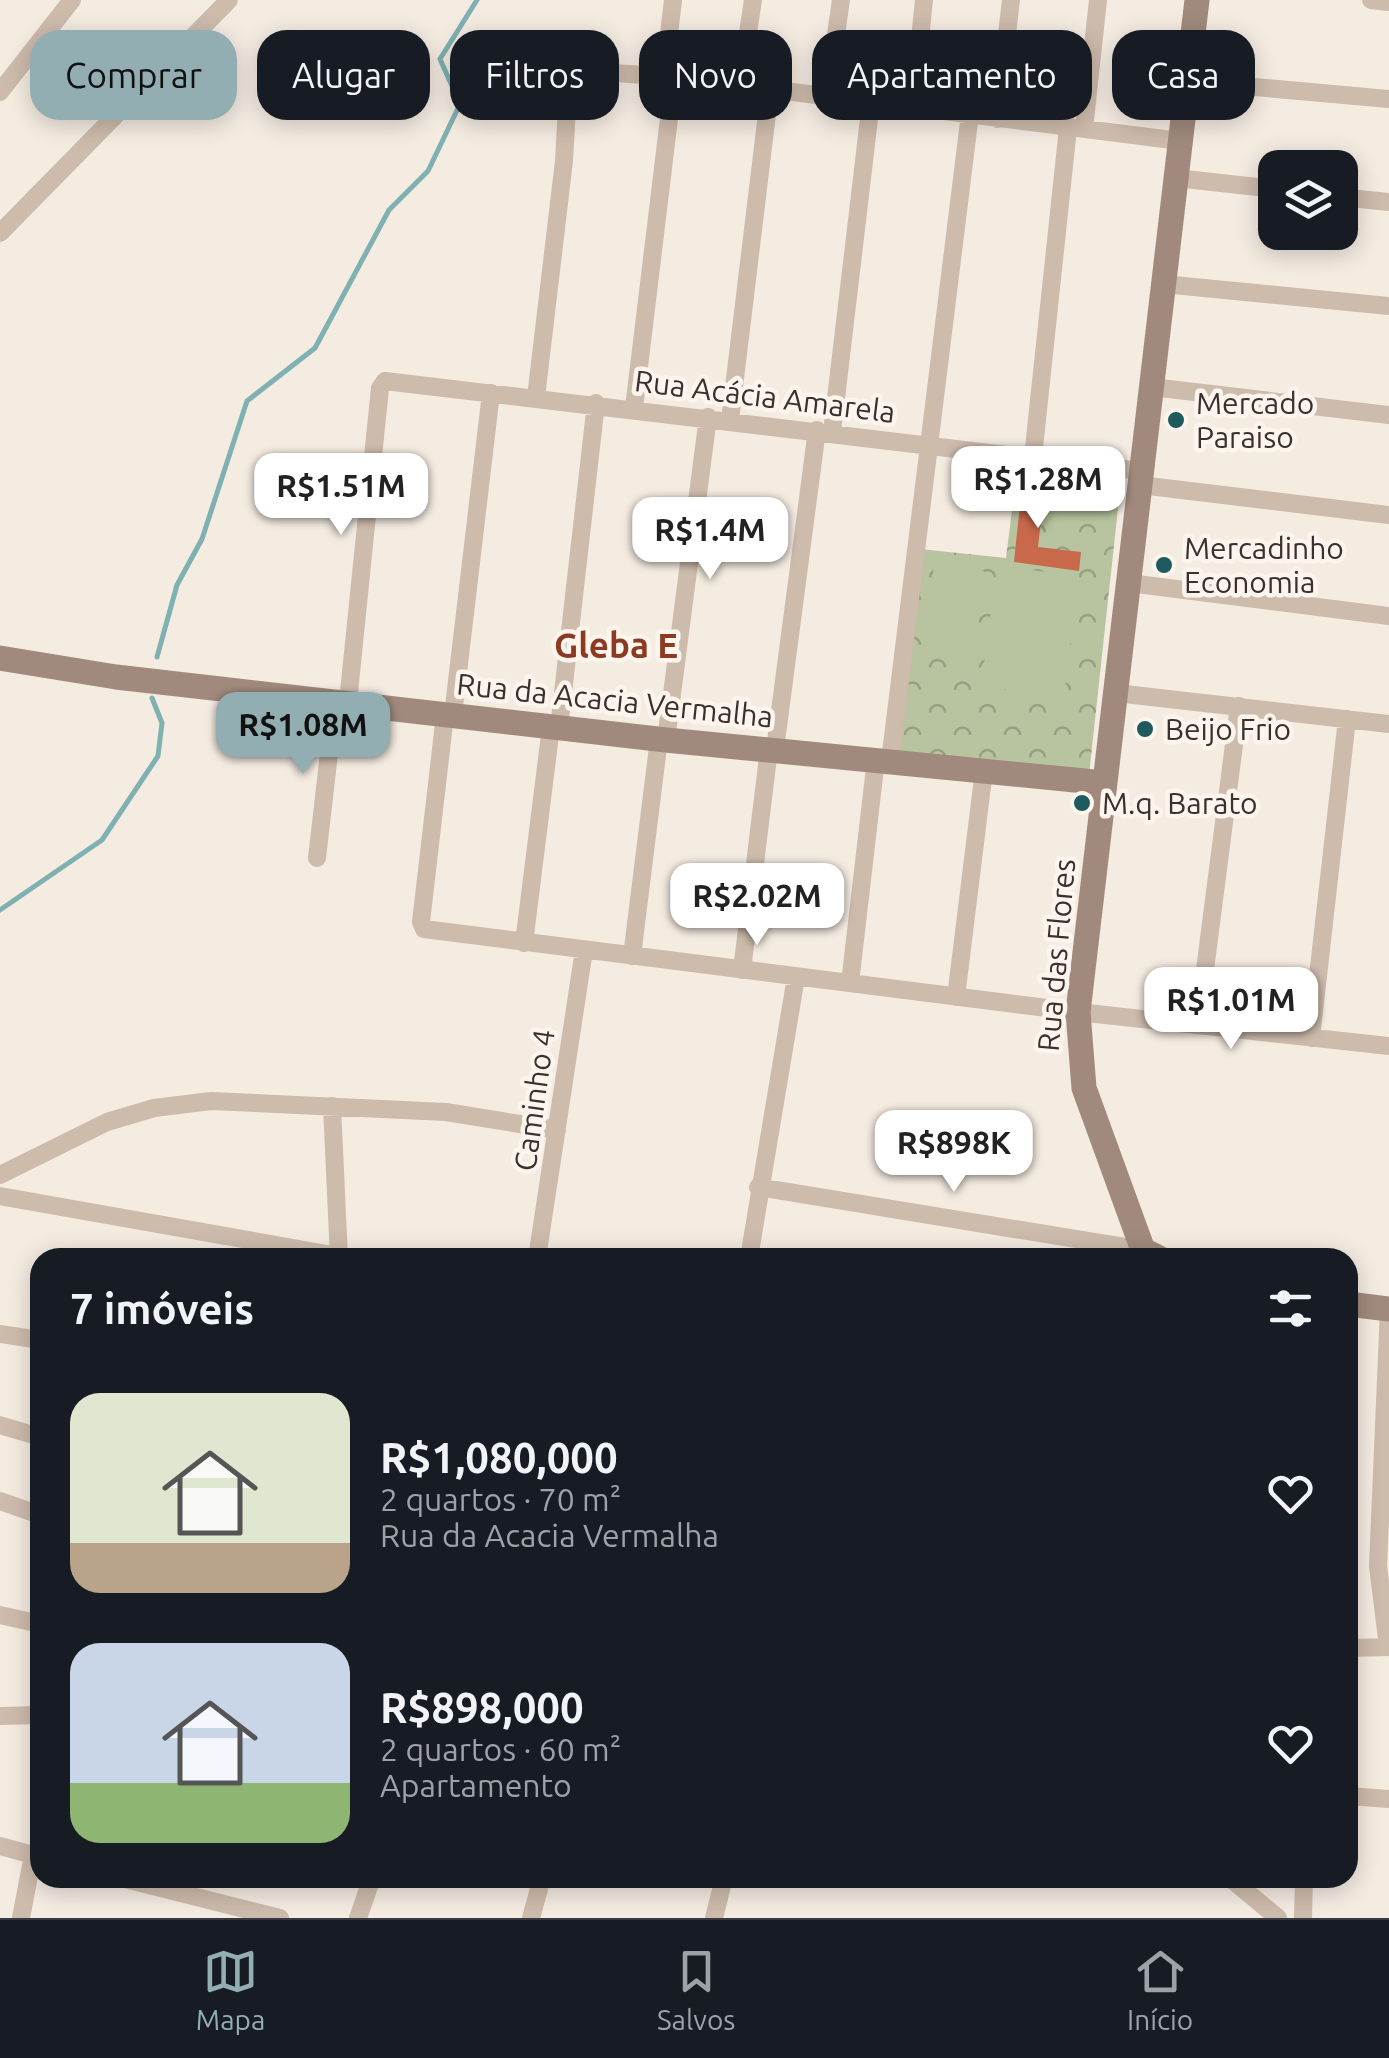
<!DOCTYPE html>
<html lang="pt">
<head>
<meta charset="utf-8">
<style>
	body { margin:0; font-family:Ubuntu,sans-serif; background:#20242c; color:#f1f3f6; height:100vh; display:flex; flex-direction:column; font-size:38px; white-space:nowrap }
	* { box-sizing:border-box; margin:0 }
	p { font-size:32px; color:#9ea1a6 }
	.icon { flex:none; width:55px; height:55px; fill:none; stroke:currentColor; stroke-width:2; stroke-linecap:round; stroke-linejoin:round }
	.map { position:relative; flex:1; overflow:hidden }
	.sheet { position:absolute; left:30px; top:1248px; width:1328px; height:640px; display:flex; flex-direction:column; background:#171b24; border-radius:30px; box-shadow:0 5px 25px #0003 }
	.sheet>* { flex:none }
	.top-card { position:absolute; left:30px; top:30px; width:1330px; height:90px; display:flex; gap:20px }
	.tools { position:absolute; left:1258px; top:150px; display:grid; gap:20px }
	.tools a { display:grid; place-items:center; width:100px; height:100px; border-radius:20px; background:#171b24; box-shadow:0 5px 25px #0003; font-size:50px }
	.price { position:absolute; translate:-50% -85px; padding:0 22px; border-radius:20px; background:#fff; color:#222; font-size:32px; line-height:65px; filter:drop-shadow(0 2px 5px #0008) }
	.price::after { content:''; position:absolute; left:50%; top:60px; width:30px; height:22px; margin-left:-15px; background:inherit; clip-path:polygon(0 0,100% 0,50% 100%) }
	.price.selected { background:#92aeb2; color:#111 }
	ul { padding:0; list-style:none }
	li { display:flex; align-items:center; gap:30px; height:250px; padding:0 40px }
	li span { display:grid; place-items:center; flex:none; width:280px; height:200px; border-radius:30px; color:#555 }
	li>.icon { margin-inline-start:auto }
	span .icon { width:120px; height:120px; fill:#fffc; stroke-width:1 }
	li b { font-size:42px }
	h2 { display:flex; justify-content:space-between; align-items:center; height:120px; padding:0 40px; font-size:42px }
	.chip { padding:0 35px; border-radius:30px; background:#171b24; box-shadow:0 5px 25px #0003; font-size:35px; line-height:90px }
	.chip.selected { background:#92aeb2; color:#111 }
	.tab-bar { display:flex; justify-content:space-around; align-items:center; height:140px; border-top:2px solid #363941; background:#171b24; font-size:28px; color:#9ea1a6 }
	.tab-bar a { display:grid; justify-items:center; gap:5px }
	.tab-bar .selected { color:#92aeb2 }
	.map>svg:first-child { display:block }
	.forest { fill:url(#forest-crowns) }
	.pitch { fill:#b8c4a0 }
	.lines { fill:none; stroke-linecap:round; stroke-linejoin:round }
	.stream { stroke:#7fb0b2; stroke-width:5 }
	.building { fill:#c8694b }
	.street { stroke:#cdbbac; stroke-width:18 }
	.secondary { stroke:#a18a7d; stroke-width:25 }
	.poi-dot { fill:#1f5a5e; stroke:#fbf5ee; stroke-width:4 }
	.labels { text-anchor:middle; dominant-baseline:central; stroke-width:9; stroke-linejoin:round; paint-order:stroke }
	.street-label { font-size:30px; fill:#3b302b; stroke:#fbf5ee }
	.poi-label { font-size:30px; fill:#3b302b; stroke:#fbf5ee; text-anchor:start }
	.quarter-label { font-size:35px; font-weight:bold; fill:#8c3b22; stroke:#fbf5ee }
</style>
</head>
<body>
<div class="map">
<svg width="1389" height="1918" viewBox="0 0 1389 1918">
	<defs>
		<pattern id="forest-crowns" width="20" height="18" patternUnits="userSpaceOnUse" patternTransform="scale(2.5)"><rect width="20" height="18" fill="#b8c4a0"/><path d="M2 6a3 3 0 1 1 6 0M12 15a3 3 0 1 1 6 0" fill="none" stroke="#97a083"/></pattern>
	</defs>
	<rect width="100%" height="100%" fill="#f4ebe1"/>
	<path class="forest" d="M1017 470 1121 481 1089 775 895 751 920 549 1006 558Z"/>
	<path class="pitch" d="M934 566 984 571 974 652 925 646Z
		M997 566 1079 576 1064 696 981 687Z"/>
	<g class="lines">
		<path class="stream" d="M157 657 177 585 202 539 247 401 315 348 389 210 428 171 460 104 440 59 477 0
			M0 910 102 840 158 756 162 723 152 698"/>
	</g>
	<path class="building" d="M1023 475 1046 477 1038 547 1081 552 1079 571 1014 562Z"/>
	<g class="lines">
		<path class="street" d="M1371 0 1389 2
			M664 76 673 0
			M1187 81 1389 99
			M740 85 753 0
			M0 92 72 0
			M827 96 841 0
			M913 107 924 0
			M997 119 1011 0
			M1084 129 1098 0
			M1176 178 1275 189
			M1340 197 1389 202
			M0 233 229 0
			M1163 284 1389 306
			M1152 387 1389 415
			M536 397 564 161 569 70 674 77 1180 141
			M634 408 674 77
			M730 420 770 89
			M832 432 871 102
			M1033 457 1068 128
			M1140 485 1389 515
			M1129 583 1389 616
			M1116 693 1389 724
			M348 702 380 388 385 381 1141 471
			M445 715 421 922 424 929 1078 1012 1389 1046
			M453 715 491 393
			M559 728 596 403
			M666 740 708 417
			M775 749 817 430
			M890 761 970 114
			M317 858 335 701
			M524 943 551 727
			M632 956 659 739
			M742 970 769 749
			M850 983 876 759
			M956 997 984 770
			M1198 1024 1239 706
			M1311 1038 1347 719
			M332 1106 339 1258
			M0 1175 107 1122 154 1108 211 1101 446 1112 557 1130
			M758 1187 1143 1250 1145 1257
			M0 1196 349 1258
			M537 1258 584 950
			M749 1258 796 977
			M0 1334 40 1340
			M0 1425 40 1437
			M0 1501 40 1515
			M0 1615 40 1624
			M1388 1647 1378 1566 1389 1309
			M1348 1648 1389 1647
			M0 1716 40 1715
			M1348 1796 1389 1799
			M0 1846 40 1857
			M121 1878 280 1918
			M1230 1878 1278 1918
			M21 1918 33 1855
			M358 1918 372 1878
			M531 1918 542 1878
			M714 1918 724 1878
			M1303 1918 1304 1878"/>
		<path class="secondary" d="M0 658 116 677 666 740 1105 783
			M1159 1258 1143 1250 1084 1088 1078 1012 1197 0
			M1348 1304 1389 1309"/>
	</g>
	<g class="poi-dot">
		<circle cx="1176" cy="420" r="10"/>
		<circle cx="1164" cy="565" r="10"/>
		<circle cx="1145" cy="729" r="10"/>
		<circle cx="1082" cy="803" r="10"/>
	</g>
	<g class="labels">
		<g class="street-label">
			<text transform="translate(765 396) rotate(7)">Rua Acácia Amarela</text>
			<text transform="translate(615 700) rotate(6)">Rua da Acacia Vermalha</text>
			<text transform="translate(1056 955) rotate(-85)">Rua das Flores</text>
			<text transform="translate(534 1100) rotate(-82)">Caminho 4</text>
		</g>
		<g class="poi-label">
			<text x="1196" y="403">Mercado<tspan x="1196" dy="34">Paraiso</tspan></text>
			<text x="1184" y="548">Mercadinho<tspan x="1184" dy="34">Economia</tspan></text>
			<text x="1165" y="729">Beijo Frio</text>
			<text x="1102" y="803">M.q. Barato</text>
		</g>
		<g class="quarter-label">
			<text x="616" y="645">Gleba E</text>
		</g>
	</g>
</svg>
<div class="tools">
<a><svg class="icon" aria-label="layers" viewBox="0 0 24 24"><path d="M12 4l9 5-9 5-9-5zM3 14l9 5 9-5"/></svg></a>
</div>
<b class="price" style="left:1038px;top:531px">R$1.28M</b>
<b class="price" style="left:341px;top:538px">R$1.51M</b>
<b class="price" style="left:710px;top:582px">R$1.4M</b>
<b class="price selected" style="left:303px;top:777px">R$1.08M</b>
<b class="price" style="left:757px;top:948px">R$2.02M</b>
<b class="price" style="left:1231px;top:1052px">R$1.01M</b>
<b class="price" style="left:954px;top:1195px">R$898K</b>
<div class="top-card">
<a class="chip selected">Comprar</a>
<a class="chip">Alugar</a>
<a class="chip">Filtros</a>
<a class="chip">Novo</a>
<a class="chip">Apartamento</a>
<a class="chip">Casa</a>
</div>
<section class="sheet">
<h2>7 imóveis<svg class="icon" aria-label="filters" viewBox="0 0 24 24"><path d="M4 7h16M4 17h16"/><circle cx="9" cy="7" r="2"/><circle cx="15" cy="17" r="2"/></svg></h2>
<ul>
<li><span style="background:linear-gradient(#dfe7d0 75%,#b9a48a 0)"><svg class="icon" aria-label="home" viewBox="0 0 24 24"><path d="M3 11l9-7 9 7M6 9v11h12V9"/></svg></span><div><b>R$1,080,000</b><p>2 quartos · 70 m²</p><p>Rua da Acacia Vermalha</p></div><svg class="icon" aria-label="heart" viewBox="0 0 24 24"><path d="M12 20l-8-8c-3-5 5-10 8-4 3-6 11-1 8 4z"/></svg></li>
<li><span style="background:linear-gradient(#c9d6e8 70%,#8fb573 0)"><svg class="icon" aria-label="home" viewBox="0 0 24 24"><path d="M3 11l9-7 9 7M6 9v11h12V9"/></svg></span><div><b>R$898,000</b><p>2 quartos · 60 m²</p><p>Apartamento</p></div><svg class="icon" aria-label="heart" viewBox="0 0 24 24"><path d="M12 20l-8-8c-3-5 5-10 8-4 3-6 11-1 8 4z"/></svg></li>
</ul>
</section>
</div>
<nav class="tab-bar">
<a class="selected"><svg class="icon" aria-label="map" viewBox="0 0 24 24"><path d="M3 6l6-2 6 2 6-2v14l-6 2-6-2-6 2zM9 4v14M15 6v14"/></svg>Mapa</a>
<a><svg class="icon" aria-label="saved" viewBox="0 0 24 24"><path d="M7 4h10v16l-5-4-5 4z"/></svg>Salvos</a>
<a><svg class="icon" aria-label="home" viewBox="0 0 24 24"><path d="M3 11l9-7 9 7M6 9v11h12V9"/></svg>Início</a>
</nav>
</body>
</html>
